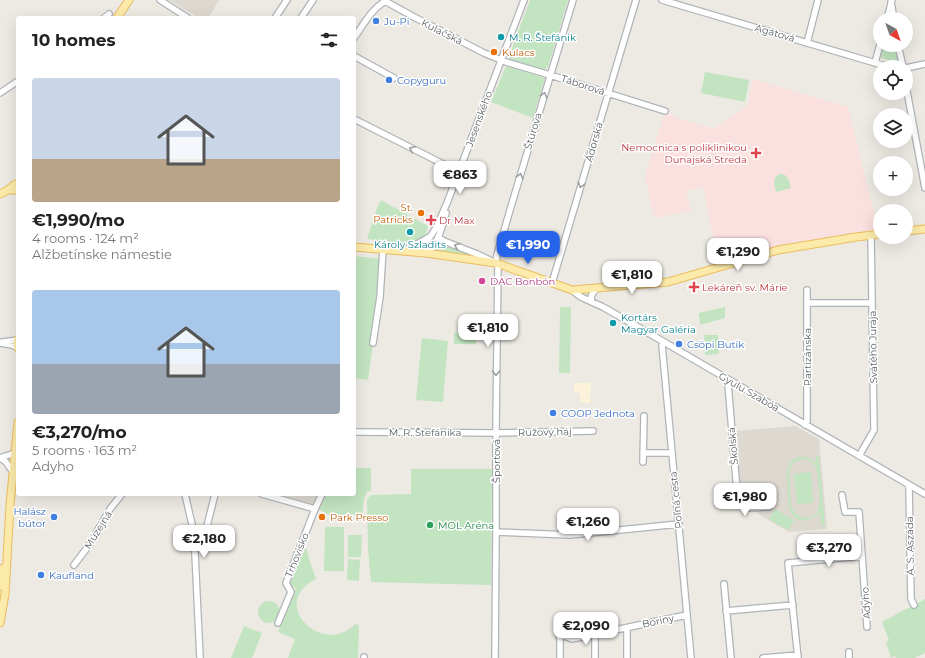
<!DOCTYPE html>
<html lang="en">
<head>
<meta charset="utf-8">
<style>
	body { margin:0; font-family:Montserrat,sans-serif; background:#f6f6f6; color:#222; height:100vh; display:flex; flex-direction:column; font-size:15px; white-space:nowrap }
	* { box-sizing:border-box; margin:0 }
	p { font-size:13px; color:#767676 }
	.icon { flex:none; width:22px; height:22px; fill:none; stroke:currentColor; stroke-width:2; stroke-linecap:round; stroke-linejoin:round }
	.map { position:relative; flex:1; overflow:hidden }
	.drawer { position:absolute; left:16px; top:16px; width:340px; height:480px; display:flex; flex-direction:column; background:#fff; border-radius:4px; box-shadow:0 4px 16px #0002 }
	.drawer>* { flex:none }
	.needle { width:26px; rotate:140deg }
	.buttons { position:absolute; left:873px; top:12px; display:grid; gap:8px }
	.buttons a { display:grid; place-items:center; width:40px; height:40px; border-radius:50%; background:#fff; box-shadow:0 4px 16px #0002; font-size:20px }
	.price { position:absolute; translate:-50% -34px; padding:0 9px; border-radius:8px; background:#fff; color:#222; font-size:13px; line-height:26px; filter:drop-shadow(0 1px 2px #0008) }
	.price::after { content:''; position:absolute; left:50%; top:24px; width:12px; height:9px; margin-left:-6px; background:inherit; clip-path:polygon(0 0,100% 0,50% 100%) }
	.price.on { background:#2563eb; color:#fff }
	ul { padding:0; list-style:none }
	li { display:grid; align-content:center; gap:8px; height:212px; padding:0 16px }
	li span { display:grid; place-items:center; height:124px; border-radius:4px; color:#555 }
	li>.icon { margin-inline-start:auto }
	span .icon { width:72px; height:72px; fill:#fffc; stroke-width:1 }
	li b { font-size:17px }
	h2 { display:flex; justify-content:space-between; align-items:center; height:48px; padding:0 16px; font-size:17px }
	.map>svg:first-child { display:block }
	.commercial { fill:#fcf2d9 }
	.education { fill:#ddd9d1 }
	.medical { fill:#fae0df }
	.green { fill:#c2e4c0; fill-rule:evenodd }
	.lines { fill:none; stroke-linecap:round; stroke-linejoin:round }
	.minor-casing { stroke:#b0b4b8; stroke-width:8 }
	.major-casing { stroke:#ebbc5e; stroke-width:9 }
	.minor { stroke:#fff; stroke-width:5.5 }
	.major { stroke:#fbeaaa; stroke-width:7 }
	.oneway { stroke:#9d9fa1 }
	.shop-dot { fill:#3f7fe0; stroke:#fff; stroke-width:1.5 }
	.culture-dot { fill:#0f9aa8; stroke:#fff; stroke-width:1.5 }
	.food-dot { fill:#e8710a; stroke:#fff; stroke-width:1.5 }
	.health-dot { fill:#e0444e; stroke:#fff; stroke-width:1.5 }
	.hotel-dot { fill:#d1479c; stroke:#fff; stroke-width:1.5 }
	.leisure-dot { fill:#2e9e5b; stroke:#fff; stroke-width:1.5 }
	.labels { text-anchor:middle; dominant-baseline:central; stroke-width:3; stroke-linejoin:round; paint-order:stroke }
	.shop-label { font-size:10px; fill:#366cbe; stroke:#fff; text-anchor:start }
	.street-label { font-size:10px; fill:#5b5f63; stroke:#fff }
	.culture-label { font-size:10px; fill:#0d838f; stroke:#fff; text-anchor:start }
	.food-label { font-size:10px; fill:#c56008; stroke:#fff; text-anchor:start }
	.health-label { font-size:10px; fill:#be3a42; stroke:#fff; text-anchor:start }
	.hotel-label { font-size:10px; fill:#b23c85; stroke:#fff; text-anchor:start }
	.leisure-label { font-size:10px; fill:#27864d; stroke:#fff; text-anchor:start }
</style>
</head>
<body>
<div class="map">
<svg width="925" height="658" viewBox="0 0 925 658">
	<rect width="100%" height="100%" fill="#edeae3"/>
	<path class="commercial" d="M574 383H591L590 403 580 402V393H574Z"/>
	<path class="education" d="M169 0H219L208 18H199Z
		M795 426 819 439 827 529 789 532 758 514 757 500H741L735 431Z
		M274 494H319L314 506Z"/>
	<path class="medical" d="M753 79 848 107 878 230 776 247 718 260 703 187 686 191 691 211 654 218 645 176 665 111 678 118 714 129 748 105Z"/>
	<path class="green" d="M530 0H568L548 67 544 70 508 59Z
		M882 45H897L901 64 878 57Z
		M506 66 545 78 533 118 491 102Z
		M705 72 749 80 745 102 701 93Z
		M780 174C789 174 789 181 791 188L776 192C774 184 772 177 780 174Z
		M381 200 428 226 426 233 418 241 406 244 367 239 377 208Z
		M439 241 470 253 468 258 434 251Z
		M354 256 382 259 380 297 368 380 354 378Z
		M560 307H571L570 373H559Z
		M725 307V318L700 325 699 313Z
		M454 333 476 334V344H454Z
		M704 335H718L719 354 705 355Z
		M422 338 448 341 443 402 416 400Z
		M816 456H819L825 525H821L820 512C811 522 796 525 790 510 788 505 788 497 788 492 787 479 783 461 799 457 806 456 811 458 816 463ZM802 459C810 459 816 464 817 472 818 481 821 500 819 507 815 523 796 520 791 506L789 470 794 462Z
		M354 468H371V491L367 492 364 498 363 512C361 513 346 519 345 520 338 520 321 512 318 507L324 494H354Z
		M411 469H492L491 585 371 582 368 550 367 500 369 497 371 495 411 494Z
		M811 472 813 503 797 504 794 474Z
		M775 509 794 520 788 530 769 519Z
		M325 527H344V571H324Z
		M348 535H362L361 557H348Z
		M304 547 307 550 310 562 316 579C267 603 323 658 355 624L359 625 358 658H288L295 639 278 632 296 588 291 586 290 583Z
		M348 559 360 560 359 581 347 580Z
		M925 599V653L915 658H896L895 656 891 658 886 642 889 640 882 622Z
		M258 612a11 11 0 1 1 22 0a11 11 0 1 1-22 0Z
		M244 626 262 633 252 658H231Z"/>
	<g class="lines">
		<defs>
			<path id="minor" d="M160 0 188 18
				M662 0 889 67
				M892 0 891 2 894 19
				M385 1 414 17 484 53 506 62 550 75 665 111
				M104 18 109 14
				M275 18 287 0
				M301 18 313 0
				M887 19 891 4
				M354 38C364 24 371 9 387 0
				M807 43 818 0
				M898 45 903 67
				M354 56 394 78
				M875 63 880 44
				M906 68 925 64
				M906 86 925 188
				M0 93 18 81
				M354 119 459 172
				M438 237 444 241 477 254 496 263 497 255 510 210 573 0
				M403 251 419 243 429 237
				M426 253 425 247 426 243 436 228 447 203 524 0
				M426 253C438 245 442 227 446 213
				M552 283 636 0
				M572 290 581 297 603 307 664 342 925 494
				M592 302C590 296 592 294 596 289
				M807 303H872
				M2 342 18 340
				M664 342 662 345 691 658
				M0 343 12 345 18 348
				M373 343 380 297 383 249
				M730 381 728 384 738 503 746 508 769 507
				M805 425 807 421V290
				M354 432 496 433 593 431
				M643 453H671
				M859 456 874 430 871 236
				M0 458 6 462 13 472
				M0 458 15 453
				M643 462 644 416
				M909 486 911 599 914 605
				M185 494 194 533 200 658
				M262 494 315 509
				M842 495 845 512H859L867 627
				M496 532 570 535 679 524
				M195 545 207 526 215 494
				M74 565 90 544 110 509 122 494
				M724 584 731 658
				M726 611 793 605
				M278 623 291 592 286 583 315 509 322 494
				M559 634 572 639 687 615
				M559 634 560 640V658
				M849 652V658
				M364 658V657
				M495 658 496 532V428L498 264
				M595 658V634
				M627 658V628
				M763 658 798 655
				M798 658 788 563 862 556"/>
			<path id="major" d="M117 18 129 0
				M8 190H18
				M0 194 8 190 14 185 18 183
				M906 231 925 229
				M354 247 426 253 496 263 572 290 668 282 778 250 856 237 880 234
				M18 339 17 343 18 348
				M0 586 3 568
				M0 623 5 594 10 505 18 422"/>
		</defs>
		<use href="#minor" class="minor-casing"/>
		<use href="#major" class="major-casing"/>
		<use href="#minor" class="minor"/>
		<use href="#major" class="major"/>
	</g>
	<defs><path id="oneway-chevron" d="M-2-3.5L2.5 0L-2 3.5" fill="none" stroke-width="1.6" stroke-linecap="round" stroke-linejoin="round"/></defs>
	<g class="oneway">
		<use href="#oneway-chevron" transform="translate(544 95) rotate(-73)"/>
		<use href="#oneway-chevron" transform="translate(412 149) rotate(-153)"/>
		<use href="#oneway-chevron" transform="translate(520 176) rotate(-73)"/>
		<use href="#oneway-chevron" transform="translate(581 185) rotate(106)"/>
		<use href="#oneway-chevron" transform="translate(457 246) rotate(-158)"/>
		<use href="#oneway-chevron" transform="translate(496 373) rotate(91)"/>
	</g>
	<g class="shop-dot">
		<circle cx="376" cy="21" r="4"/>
		<circle cx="389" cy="80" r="4"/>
		<circle cx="679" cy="344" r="4"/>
		<circle cx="553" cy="413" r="4"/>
		<circle cx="54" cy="517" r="4"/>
		<circle cx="41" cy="575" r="4"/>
	</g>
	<g class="culture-dot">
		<circle cx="501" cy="37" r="4"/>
		<circle cx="410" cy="232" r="4"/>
		<circle cx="613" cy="323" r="4"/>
	</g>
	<g class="food-dot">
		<circle cx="494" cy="52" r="4"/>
		<circle cx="421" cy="213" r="4"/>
		<circle cx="322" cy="517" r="4"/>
	</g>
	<g class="health-dot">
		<path d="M754 147h4v4h4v4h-4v4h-4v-4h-4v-4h4z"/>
		<path d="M429 214h4v4h4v4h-4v4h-4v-4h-4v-4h4z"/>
		<path d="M692 281h4v4h4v4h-4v4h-4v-4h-4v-4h4z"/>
	</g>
	<circle class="hotel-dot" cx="482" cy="281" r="4"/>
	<circle class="leisure-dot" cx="430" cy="525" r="4"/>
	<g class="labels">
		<g class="shop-label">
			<text x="384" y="21">Ju-Pi</text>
			<text x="397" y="80">Copyguru</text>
			<text x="687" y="344">Csöpi Butik</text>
			<text x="561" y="413">COOP Jednota</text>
			<text x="46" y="511" text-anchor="end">Halász<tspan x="46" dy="12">bútor</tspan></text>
			<text x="49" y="575">Kaufland</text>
		</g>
		<g class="street-label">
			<text transform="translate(442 32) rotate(27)">Kulačská</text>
			<text transform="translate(775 33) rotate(16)">Agátová</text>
			<text transform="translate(583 85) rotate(18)">Táborová</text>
			<text transform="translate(479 119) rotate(-70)">Jesenského</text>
			<text transform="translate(533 131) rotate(-73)">Štúrova</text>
			<text transform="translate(594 142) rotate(-74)">Ádorská</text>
			<text transform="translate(873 347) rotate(-91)">Svätého Juraja</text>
			<text transform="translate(807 357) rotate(-90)">Partizánska</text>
			<text transform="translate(749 392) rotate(30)">Gyulu Szabóa</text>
			<text x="425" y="432">M. R. Štefánika</text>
			<text transform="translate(545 432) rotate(-1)">Ružový háj</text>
			<text transform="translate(733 446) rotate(-95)">Školská</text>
			<text transform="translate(496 461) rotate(-90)">Športová</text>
			<text transform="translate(676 500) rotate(-96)">Poľná cesta</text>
			<text transform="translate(98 530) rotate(-58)">Múzejná</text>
			<text transform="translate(910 546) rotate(-91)">Á. S. Aszáda</text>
			<text transform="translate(297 555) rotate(-68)">Trhovisko</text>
			<text transform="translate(866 603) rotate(-94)">Adyho</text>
			<text transform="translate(658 621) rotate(-12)">Boriny</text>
		</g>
		<g class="culture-label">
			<text x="509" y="37">M. R. Štefánik</text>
			<text x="410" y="244" text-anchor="middle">Károly Szladits</text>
			<text x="621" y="317">Kortárs<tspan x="621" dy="12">Magyar Galéria</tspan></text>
		</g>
		<g class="food-label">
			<text x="502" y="52">Kulacs</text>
			<text x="413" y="207" text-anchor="end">St.<tspan x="413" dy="12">Patricks</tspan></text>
			<text x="330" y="517">Park Presso</text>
		</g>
		<g class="health-label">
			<text x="747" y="147" text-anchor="end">Nemocnica s poliklinikou<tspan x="747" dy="12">Dunajská Streda</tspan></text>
			<text x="439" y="220">Dr Max</text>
			<text x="702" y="287">Lekáreň sv. Márie</text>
		</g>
		<g class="hotel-label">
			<text x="490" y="281">DAC Bonbón</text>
		</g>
		<g class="leisure-label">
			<text x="438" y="525">MOL Aréna</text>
		</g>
	</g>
</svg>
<div class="buttons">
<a><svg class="needle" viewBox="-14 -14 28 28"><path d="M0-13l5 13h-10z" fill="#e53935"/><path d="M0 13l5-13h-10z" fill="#767676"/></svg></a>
<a><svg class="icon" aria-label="locate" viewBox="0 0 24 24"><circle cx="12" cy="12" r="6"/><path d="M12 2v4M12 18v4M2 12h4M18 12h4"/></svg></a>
<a><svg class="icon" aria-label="layers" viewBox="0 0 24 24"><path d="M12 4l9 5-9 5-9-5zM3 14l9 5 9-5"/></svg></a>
<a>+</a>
<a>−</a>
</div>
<b class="price" style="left:460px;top:195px">€863</b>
<b class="price on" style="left:528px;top:265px">€1,990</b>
<b class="price" style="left:738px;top:272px">€1,290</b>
<b class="price" style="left:632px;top:295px">€1,810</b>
<b class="price" style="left:488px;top:348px">€1,810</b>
<b class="price" style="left:745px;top:517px">€1,980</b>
<b class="price" style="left:588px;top:542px">€1,260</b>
<b class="price" style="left:204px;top:559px">€2,180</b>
<b class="price" style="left:829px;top:568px">€3,270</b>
<b class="price" style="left:586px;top:646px">€2,090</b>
<section class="drawer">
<h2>10 homes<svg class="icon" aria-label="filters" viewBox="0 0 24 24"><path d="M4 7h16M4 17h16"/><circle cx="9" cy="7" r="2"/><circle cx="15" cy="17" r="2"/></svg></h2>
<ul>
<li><span style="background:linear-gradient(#c9d6e8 65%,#b9a48a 0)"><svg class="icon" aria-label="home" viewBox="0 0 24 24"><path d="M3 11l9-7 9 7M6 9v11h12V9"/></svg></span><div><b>€1,990/mo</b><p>4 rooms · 124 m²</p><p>Alžbetínske námestie</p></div></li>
<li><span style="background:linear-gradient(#a9c7e8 60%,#9aa5b1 0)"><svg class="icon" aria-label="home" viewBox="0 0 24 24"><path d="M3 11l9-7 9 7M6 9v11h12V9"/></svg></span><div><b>€3,270/mo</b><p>5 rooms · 163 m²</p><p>Adyho</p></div></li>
</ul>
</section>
</div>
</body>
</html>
